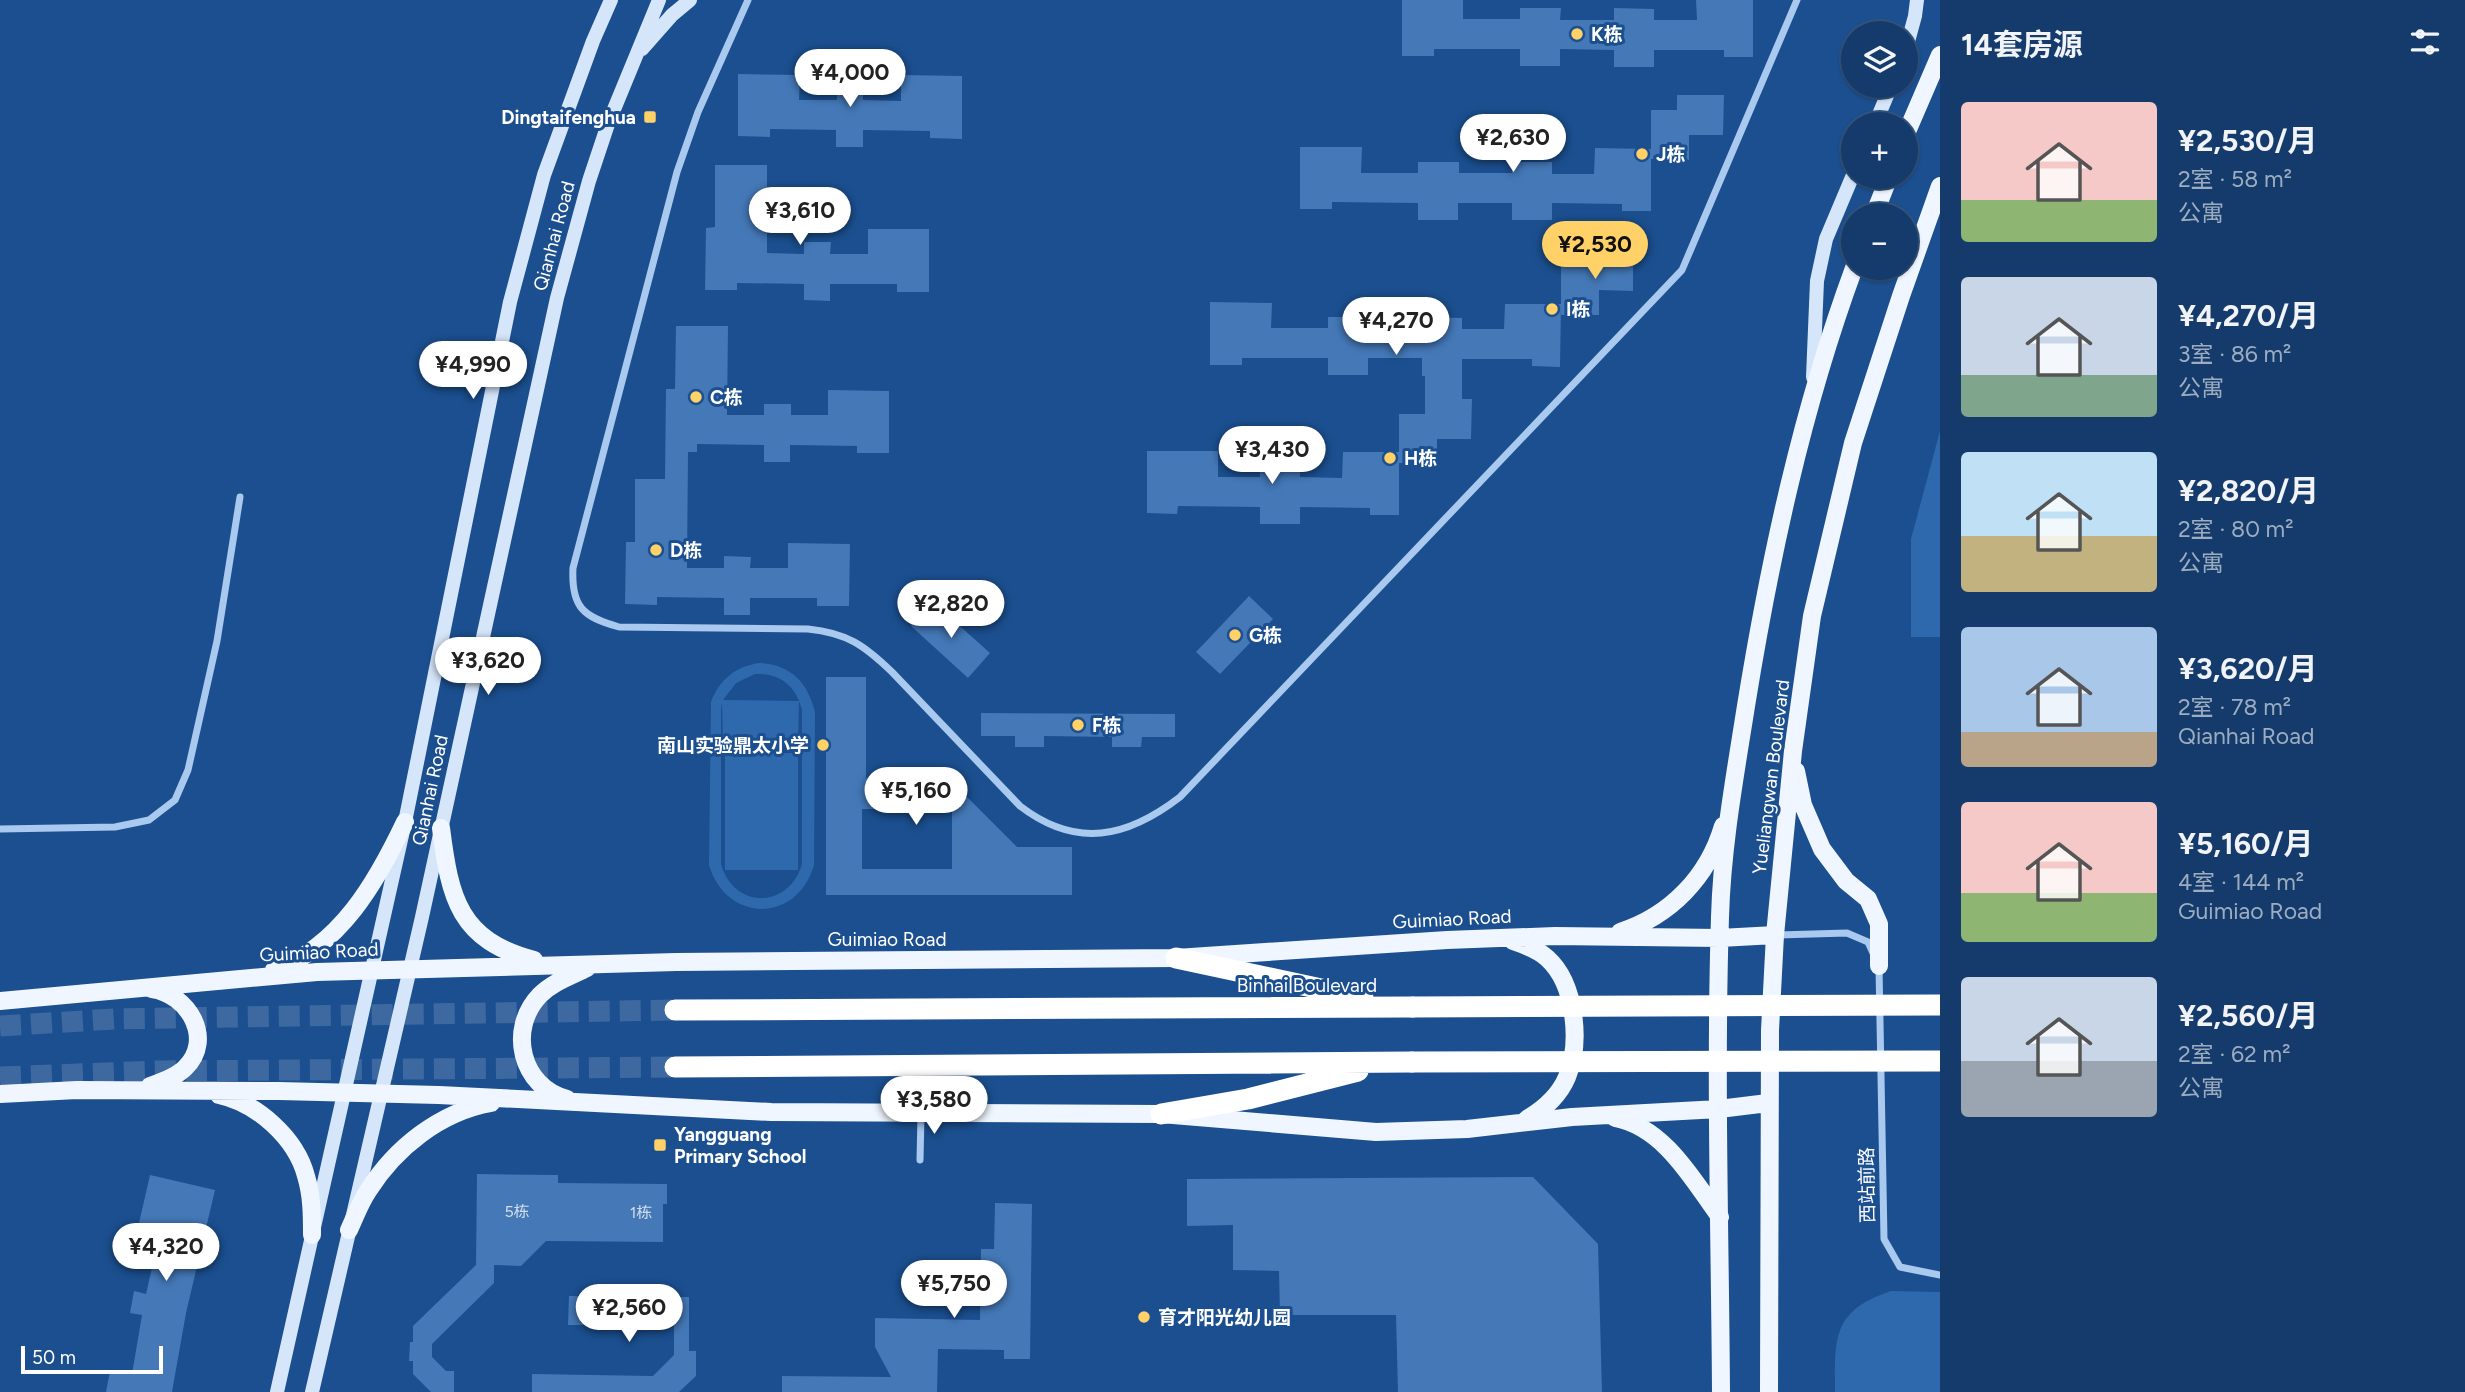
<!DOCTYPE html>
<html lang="zh">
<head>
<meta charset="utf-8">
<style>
	body { margin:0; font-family:Figtree,"Noto Sans SC",sans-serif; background:#1d4271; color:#f1f3f6; height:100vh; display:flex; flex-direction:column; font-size:26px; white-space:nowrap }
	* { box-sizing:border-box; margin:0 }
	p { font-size:23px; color:#9dadc1 }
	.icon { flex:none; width:38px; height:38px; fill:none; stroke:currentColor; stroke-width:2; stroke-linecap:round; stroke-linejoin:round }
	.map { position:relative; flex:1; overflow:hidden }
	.drawer { display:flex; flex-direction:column; background:#143b6b; width:525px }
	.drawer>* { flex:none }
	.buttons { position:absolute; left:1841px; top:21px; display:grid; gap:14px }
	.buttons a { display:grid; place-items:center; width:77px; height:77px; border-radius:50%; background:#143b6b; box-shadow:0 2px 5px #0004,0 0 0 2px #33557e; font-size:35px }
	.scale { position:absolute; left:21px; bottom:18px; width:142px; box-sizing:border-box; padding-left:7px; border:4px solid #fff; border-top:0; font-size:19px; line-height:24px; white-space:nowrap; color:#fff; -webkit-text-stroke:5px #1b4f8f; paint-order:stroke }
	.price { position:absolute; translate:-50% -60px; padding:0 16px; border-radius:24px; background:#fff; color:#222; font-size:23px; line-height:46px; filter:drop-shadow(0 2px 4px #0008) }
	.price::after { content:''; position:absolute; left:50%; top:42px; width:21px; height:16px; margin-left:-10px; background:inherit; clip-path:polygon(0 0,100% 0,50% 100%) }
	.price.active { background:#ffd166; color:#111 }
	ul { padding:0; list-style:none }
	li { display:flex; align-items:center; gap:21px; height:175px; padding:0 21px }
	li span { display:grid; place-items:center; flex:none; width:196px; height:140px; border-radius:7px; color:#555 }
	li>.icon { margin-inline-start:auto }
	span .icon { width:84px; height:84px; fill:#fffc; stroke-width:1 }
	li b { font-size:30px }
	h2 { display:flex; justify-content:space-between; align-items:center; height:84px; padding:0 21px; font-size:30px }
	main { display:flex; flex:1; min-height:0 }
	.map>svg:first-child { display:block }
	.green { fill:#2e69ad; fill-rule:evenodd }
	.building { fill:#4478b7; fill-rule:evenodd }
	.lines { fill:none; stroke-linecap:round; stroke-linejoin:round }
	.highway-tunnel { stroke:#3d69a0; stroke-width:21; stroke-dasharray:21 10; stroke-linecap:butt }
	.street { stroke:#a9c9ee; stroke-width:7 }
	.secondary { stroke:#d6e6fa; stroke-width:14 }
	.primary { stroke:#f0f6ff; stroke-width:18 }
	.highway { stroke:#fff; stroke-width:21 }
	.highway-bridge { stroke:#fff; stroke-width:21 }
	.poi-dot { fill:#ffd166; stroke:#1b4f8f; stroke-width:2.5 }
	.labels { text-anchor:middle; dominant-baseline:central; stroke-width:6; stroke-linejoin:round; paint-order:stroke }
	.number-label { font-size:16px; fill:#d0dded }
	.poi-label { font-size:19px; font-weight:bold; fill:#fff; stroke:#1b4f8f; text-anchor:start }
	.street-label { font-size:19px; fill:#fff; stroke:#1b4f8f }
</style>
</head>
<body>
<main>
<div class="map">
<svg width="1940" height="1392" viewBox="0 0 1940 1392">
	<rect width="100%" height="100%" fill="#1b4f8f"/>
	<path class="green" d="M1940 431V637H1911V539Z
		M759 663C790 664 808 682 815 712L814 865C797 924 726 923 709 865L711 702C720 679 735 667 759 663ZM755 674C780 673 796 686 802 710V864C789 909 734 910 721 864V710L722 702 723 742 798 743 799 701 723 700 736 683Z
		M725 753H798V870H725Z
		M1891 1291 1940 1292V1392H1835C1835 1337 1832 1311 1891 1291Z"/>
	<path class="building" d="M1402 0H1463V19H1520V8H1561L1560 20H1614V8L1654 9V20H1697L1696 0H1753V57H1724V50H1654V67H1614V50L1560 49V66H1520V49H1434V56H1402Z
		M738 74 800 75 799 100H837V89H863V100L901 101V75L962 76V139L930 138V131L863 130V147H836V130L770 129V137L738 136Z
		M1677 95H1724L1723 135H1689V160L1651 159V211H1622V204L1552 203V220H1512V203H1458V220H1418V203L1332 202V209H1300V147H1362L1361 173H1418V162H1459V173H1512V162H1552V174H1594L1595 148 1651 149V110H1677Z
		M715 165H767V253L804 254V242H831L830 254H868V229H929V292H897V284H830V301L804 300V284L737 283V290H705L706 228 715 227Z
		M1587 250H1633V291L1599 290V315H1561V266H1587Z
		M1210 302 1272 303 1271 328H1328V317H1368L1369 328 1422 329V317L1462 318V329H1504L1505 304H1561L1560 367 1532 366V359H1462V399H1472L1471 439H1437V463H1399V414H1425V376H1422V358H1368V375H1328V358H1242V365H1210Z
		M676 326H728L727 415H764V404H791V415H828V390L889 391V453H857V446L790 445V462H764V445L697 444V452H688L687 568H724V556L751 557 750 568H788V543L850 544 849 606H817V598H750V615H724V598L657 597V605L625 604 626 542H635V479H665L666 389H675Z
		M1147 451H1218V477H1260V466H1300V477L1342 478 1343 452H1399V515H1370V508L1300 507V524H1260V507L1178 506 1177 514 1147 513Z
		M1249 596 1273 619 1220 674 1196 652Z
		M933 602 990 653 968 678 911 626Z
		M826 677H866V778H948L1017 847H1072V895H826ZM862 809H952V869H862Z
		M981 713 1175 714V737H1142L1141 747H1112V737L1044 736V747H1015V736H981Z
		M477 1174 558 1175V1183L667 1184V1204H663V1242L546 1241 521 1266 494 1265V1283L432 1344V1357L446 1371H454V1392H431L413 1374V1361H409L410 1342H413V1326L476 1265Z
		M150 1175 215 1190 186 1313 172 1392H106L110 1371 132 1374 142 1315 130 1313 134 1291 146 1294 161 1228 139 1223Z
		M1533 1177 1598 1244 1602 1392H1398L1396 1315H1280L1279 1271 1233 1270V1225L1187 1226V1179Z
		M995 1203 1032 1204 1030 1359H1004V1350L938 1349 937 1392H782V1376L891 1377 875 1347V1318L980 1320 981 1249H994Z
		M569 1296 689 1297V1351H696V1376L679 1392H532V1374L653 1376 674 1355V1326L568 1325Z"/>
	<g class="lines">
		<path class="highway-tunnel" d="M0 1026 114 1019 675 1010
			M0 1077 157 1071 675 1067"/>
		<path class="street" d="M748 0 698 112 677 172 573 568C571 607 583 617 619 627L808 629C847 633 864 645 892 672L1020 806C1076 849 1127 838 1180 797L1682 270 1797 0
			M0 829 115 827 149 820 175 800 188 770 217 641 240 497
			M1775 935 1847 933 1868 942 1873 953
			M1879 967 1884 1239 1900 1267 1940 1275
			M920 1160 921 1115"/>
		<path class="secondary" d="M642 49 672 15 690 0
			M1906 49 1915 16 1917 0
			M1875 124 1891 86
			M1813 377 1817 281 1826 239 1853 175
			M277 1392 405 822 510 302 544 175 593 41 611 0
			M312 1392 422 917 557 298 589 181 608 124 659 0"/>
		<path class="primary" d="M1906 134 1940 55
			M1874 215 1889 177
			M1796 771 1803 805 1822 849 1846 881 1868 899 1879 924V966
			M441 828C450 899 459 940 534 960
			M1620 932C1670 916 1708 877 1723 826
			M1513 941C1525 945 1538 950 1547 958 1576 984 1581 1043 1567 1077 1559 1096 1544 1109 1527 1119
			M274 970C340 947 377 881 405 822
			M0 1001 317 972 676 962 1176 958 1447 940 1555 936 1720 938 1775 935
			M150 1086C161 1082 176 1077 185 1068 215 1039 188 994 152 989
			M0 1094 77 1090 279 1091 439 1095 771 1112 1161 1114 1376 1132 1467 1129 1572 1117 1719 1109 1768 1103
			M219 1095C257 1103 296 1138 306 1176 312 1196 312 1215 312 1235
			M567 1099C521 1087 507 1029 540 995 553 982 571 976 587 968
			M1615 1118C1664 1127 1693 1180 1720 1217
			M349 1230C355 1217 360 1203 368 1191 395 1148 440 1112 491 1103
			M1721 1392C1720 1234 1715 1075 1720 917 1722 846 1735 776 1746 706 1770 558 1802 409 1854 268
			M1769 1392 1770 1030 1775 935 1793 751 1812 616 1853 443 1901 296 1940 186"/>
		<path class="highway" d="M1176 958 1363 998
			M675 1010 1413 1007
			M675 1067 1412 1062
			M1161 1114 1248 1099 1358 1071"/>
		<path class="highway-bridge" d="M1413 1007 1940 1005
			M1412 1062 1940 1061"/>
	</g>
	<g class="poi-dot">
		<circle cx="1577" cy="34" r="7"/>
		<rect x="643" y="110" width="14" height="14" rx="3.5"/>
		<circle cx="1642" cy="154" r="7"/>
		<circle cx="1552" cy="309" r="7"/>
		<circle cx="696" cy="397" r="7"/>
		<circle cx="1390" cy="458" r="7"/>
		<circle cx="656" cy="550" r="7"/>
		<circle cx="1235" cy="635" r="7"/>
		<circle cx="1078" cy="725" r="7"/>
		<circle cx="823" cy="745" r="7"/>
		<rect x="653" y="1138" width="14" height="14" rx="3.5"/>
		<circle cx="1144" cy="1317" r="7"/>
	</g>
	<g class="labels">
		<g class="number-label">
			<text x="517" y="1211">5栋</text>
			<text x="641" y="1212">1栋</text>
		</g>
		<g class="poi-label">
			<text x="1591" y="34">K栋</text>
			<text x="636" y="117" text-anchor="end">Dingtaifenghua</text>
			<text x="1656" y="154">J栋</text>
			<text x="1566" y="309">I栋</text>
			<text x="710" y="397">C栋</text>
			<text x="1404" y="458">H栋</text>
			<text x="670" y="550">D栋</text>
			<text x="1249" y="635">G栋</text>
			<text x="1092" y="725">F栋</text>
			<text x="809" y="745" text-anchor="end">南山实验鼎太小学</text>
			<text x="674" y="1134">Yangguang<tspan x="674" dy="22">Primary School</tspan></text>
			<text x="1158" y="1317">育才阳光幼儿园</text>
		</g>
		<g class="street-label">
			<text transform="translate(554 236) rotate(-75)">Qianhai Road</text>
			<text transform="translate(1771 777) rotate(-83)">Yueliangwan Boulevard</text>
			<text transform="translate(430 790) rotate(-78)">Qianhai Road</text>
			<text transform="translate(1452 919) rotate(-3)">Guimiao Road</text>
			<text x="887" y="939">Guimiao Road</text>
			<text transform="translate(319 952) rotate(-3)">Guimiao Road</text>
			<text x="1307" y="985">Binhai Boulevard</text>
			<text transform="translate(1867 1185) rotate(-91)">西站前路</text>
		</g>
	</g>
</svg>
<div class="buttons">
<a><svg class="icon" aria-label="layers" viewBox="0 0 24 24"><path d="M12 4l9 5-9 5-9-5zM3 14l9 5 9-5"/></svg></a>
<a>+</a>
<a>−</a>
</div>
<div class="scale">50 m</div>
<b class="price" style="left:850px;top:109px">¥4,000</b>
<b class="price" style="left:1513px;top:174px">¥2,630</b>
<b class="price" style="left:800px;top:247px">¥3,610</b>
<b class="price active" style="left:1595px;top:281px">¥2,530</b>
<b class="price" style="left:1396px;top:357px">¥4,270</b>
<b class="price" style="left:473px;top:401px">¥4,990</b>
<b class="price" style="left:1272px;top:486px">¥3,430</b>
<b class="price" style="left:951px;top:640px">¥2,820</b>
<b class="price" style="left:488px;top:697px">¥3,620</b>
<b class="price" style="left:916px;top:827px">¥5,160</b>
<b class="price" style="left:934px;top:1136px">¥3,580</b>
<b class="price" style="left:166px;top:1283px">¥4,320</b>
<b class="price" style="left:954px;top:1320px">¥5,750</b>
<b class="price" style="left:629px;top:1344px">¥2,560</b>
</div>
<section class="drawer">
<h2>14套房源<svg class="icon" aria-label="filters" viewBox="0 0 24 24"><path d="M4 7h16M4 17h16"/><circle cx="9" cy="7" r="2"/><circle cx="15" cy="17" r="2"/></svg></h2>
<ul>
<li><span style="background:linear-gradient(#f6c9c9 70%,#8fb573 0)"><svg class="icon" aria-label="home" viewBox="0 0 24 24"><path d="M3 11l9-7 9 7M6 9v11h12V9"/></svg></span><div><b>¥2,530/月</b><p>2室 · 58 m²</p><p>公寓</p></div></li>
<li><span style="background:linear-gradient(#c9d6e8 70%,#7fa58c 0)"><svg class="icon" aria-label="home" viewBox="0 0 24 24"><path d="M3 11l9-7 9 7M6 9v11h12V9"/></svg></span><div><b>¥4,270/月</b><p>3室 · 86 m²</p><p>公寓</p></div></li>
<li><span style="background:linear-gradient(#bfe0f5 60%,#c2b280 0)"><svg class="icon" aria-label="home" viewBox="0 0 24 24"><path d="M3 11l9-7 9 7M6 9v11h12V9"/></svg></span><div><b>¥2,820/月</b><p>2室 · 80 m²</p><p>公寓</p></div></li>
<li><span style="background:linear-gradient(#a9c7e8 75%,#b9a48a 0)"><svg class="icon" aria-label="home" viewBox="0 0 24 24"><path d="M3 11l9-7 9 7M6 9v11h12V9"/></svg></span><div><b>¥3,620/月</b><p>2室 · 78 m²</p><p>Qianhai Road</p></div></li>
<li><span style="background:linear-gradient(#f6c9c9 65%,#8fb573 0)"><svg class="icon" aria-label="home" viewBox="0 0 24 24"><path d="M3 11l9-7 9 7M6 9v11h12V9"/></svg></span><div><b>¥5,160/月</b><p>4室 · 144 m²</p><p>Guimiao Road</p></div></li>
<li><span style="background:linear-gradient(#c9d6e8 60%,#9aa5b1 0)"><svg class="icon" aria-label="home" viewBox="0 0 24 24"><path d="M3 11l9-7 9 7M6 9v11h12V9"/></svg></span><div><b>¥2,560/月</b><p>2室 · 62 m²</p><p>公寓</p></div></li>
</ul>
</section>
</main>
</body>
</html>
